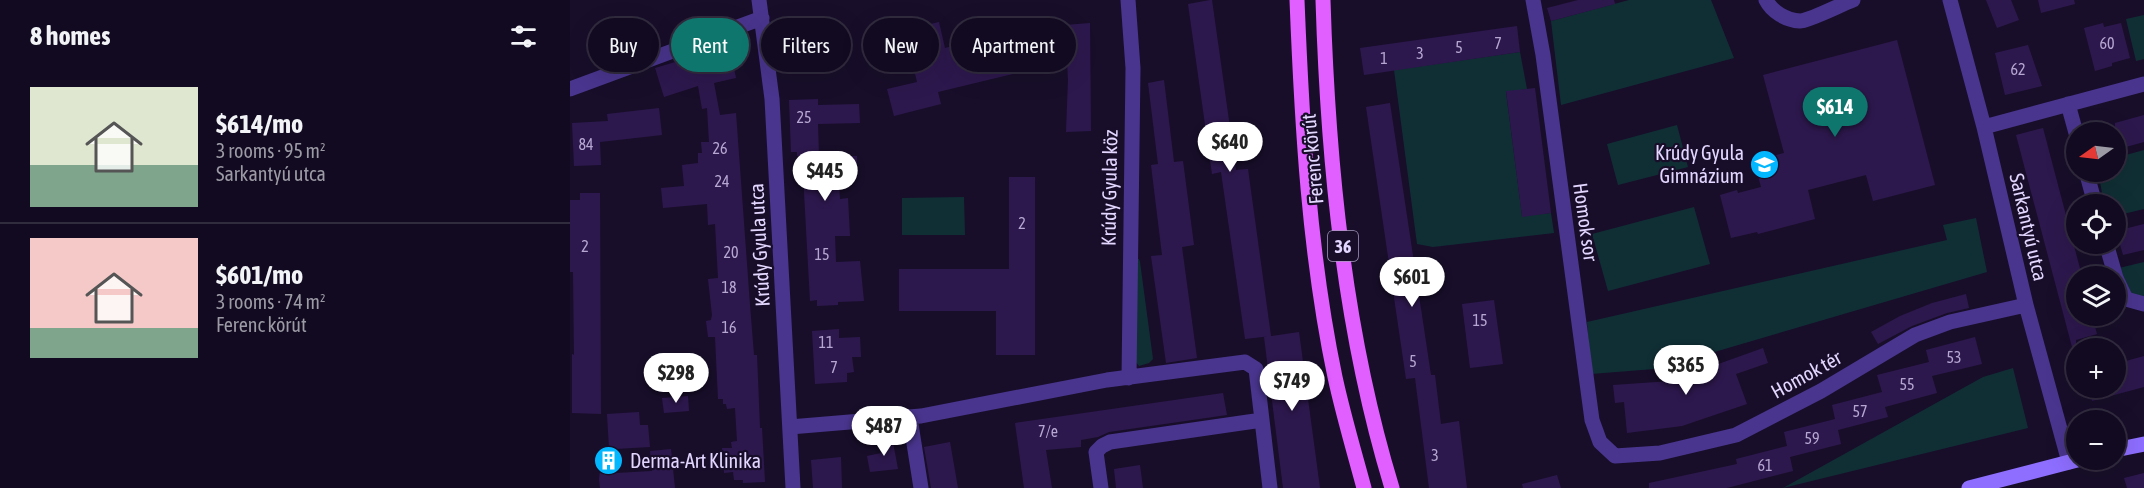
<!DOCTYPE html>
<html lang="en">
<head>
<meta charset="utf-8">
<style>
	body { margin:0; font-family:"Asap Condensed",sans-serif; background:#1f182d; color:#f1f3f6; height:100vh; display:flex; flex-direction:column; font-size:22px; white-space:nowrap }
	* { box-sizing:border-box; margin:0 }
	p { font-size:20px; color:#9c9aa5 }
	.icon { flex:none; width:33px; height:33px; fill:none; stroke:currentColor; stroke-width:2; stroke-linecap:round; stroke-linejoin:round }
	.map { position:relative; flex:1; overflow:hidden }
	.details { display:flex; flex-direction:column; background:#120a20; width:570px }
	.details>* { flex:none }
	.hud { position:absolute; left:18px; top:18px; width:570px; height:54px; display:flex; gap:12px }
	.needle { width:39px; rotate:256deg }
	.fabs { position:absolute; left:1496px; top:122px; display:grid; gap:12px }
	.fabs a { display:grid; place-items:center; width:60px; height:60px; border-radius:50%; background:#120a20; box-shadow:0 6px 24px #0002,0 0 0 2px #312b3e; font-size:30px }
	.price { position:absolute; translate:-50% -51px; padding:0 14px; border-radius:21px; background:#fff; color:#222; font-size:20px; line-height:39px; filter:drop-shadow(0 2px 3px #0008) }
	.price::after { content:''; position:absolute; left:50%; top:36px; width:18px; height:14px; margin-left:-9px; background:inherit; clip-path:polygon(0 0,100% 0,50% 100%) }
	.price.selected { background:#0f766e; color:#fff }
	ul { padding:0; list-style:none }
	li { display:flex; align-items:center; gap:18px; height:150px; padding:0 30px }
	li+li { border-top:2px solid #312b3e }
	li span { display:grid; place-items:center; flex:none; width:168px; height:120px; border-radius:0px; color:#555 }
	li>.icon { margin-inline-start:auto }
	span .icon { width:72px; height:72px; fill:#fffc; stroke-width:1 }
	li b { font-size:26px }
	h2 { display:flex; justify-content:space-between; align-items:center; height:72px; padding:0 30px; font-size:26px }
	.pill { padding:0 21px; border-radius:27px; background:#120a20; box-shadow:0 6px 24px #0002,0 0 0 2px #312b3e; font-size:21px; line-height:54px }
	.pill.selected { background:#0f766e; color:#fff }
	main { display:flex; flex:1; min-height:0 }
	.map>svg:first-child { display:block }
	.green { fill:#102f35 }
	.building { fill:#2d184d }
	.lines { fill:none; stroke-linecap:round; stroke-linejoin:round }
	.street { stroke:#49358d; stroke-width:15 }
	.secondary { stroke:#8d6eff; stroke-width:15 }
	.primary { stroke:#e15eff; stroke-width:15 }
	.labels { text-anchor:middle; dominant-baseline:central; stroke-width:4.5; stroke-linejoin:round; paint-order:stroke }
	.number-label { font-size:16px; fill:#b6a7d2 }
	.shield { fill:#180e2a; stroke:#a69bbf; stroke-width:1.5 }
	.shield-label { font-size:18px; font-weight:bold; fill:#e3d7ff }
	.poi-label { font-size:20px; fill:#e3d7ff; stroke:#180e2a; text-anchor:end }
	.street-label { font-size:20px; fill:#e3d7ff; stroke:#180e2a }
</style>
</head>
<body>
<main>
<section class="details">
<h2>8 homes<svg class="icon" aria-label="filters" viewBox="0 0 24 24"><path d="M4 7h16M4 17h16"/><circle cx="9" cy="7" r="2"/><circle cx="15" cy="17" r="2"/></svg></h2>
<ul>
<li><span style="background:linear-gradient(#dfe7d0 65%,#7fa58c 0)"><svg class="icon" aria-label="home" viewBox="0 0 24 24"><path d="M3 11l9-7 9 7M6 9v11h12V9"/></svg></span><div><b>$614/mo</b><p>3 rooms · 95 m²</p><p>Sarkantyú utca</p></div></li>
<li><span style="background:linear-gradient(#f6c9c9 75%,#7fa58c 0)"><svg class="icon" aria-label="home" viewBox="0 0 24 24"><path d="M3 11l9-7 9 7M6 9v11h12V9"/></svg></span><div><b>$601/mo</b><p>3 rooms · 74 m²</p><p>Ferenc körút</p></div></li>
</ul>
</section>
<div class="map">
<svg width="1574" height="488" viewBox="0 0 1574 488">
	<rect width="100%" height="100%" fill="#180e2a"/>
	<path class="green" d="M1059 0H1141L1164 58 991 105 981 21Z
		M1574 15V59L1566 61 1556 19Z
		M950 52 957 89 936 92 952 216 981 213 984 233 863 247 847 244 824 70Z
		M1107 125 1118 167 1048 185 1037 144Z
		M1574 150V209L1545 216V204H1534L1528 171H1545V158Z
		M394 197 395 235H332V198Z
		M1124 207 1140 264 1038 291 1022 234Z
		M1406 218 1417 272 1124 358 1097 368 1021 374 1017 322 1377 240 1373 225Z
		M566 259H569L570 262 583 359 579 363 569 366 565 361Z
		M1574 262V300L1563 299 1549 268Z
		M1443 368 1458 428 1213 488 1413 377Z"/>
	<path class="building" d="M640 0H642L666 170 678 169 701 336 675 339 651 172 642 174 618 4Z
		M1008 0H1044L1045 4 981 21 977 8Z
		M1416 0H1441L1449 20 1427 28Z
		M1468 0H1504L1505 4 1471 13Z
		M346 20 348 27 369 22 375 48 390 44 392 49 454 35 459 55 455 56 459 70 368 92 371 104 324 116 317 89 347 82 341 57 327 60 322 37 328 36 326 26Z
		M520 23 521 131 496 132 498 80 495 25Z
		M1533 23 1534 27 1551 23 1560 58 1542 63V66L1525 71 1514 28Z
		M947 26 950 52 794 75 790 48Z
		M167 37 171 57 162 58 166 78 144 83 150 115 166 113 180 305 184 355H187L190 428H192L195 482 173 483V480H164L163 472 154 473 152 448H162L161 442 167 441 165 408 157 409 156 404H153V399H148L145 337H138L136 321 141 320 142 315 138 279 148 278 145 224 138 225 137 204 93 208 91 188 114 186 112 165 128 163V153H132L131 142H139L137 108 132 109 128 86 94 97 85 68 122 57V54Z
		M1327 40 1365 185 1303 201 1296 175 1238 190 1245 219 1188 234 1187 232 1161 238 1150 195 1167 190 1168 193 1191 187 1184 161 1214 153 1193 75Z
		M1458 45 1472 86 1435 95 1425 53Z
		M594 80 604 162 613 161 624 245 612 247 627 358 596 363 581 256 592 255 581 165 588 164 578 83Z
		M965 88 981 213 952 217 936 91Z
		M248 99V105L289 104 290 123 248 124 249 156H287V168H268L270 199 278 198 280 236H265L266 262 290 261 294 301 268 302V305L247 306V300L240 301 232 156H227V152H221L219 100Z
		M820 103 861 375H865L871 424 889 421 897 488H859L845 378 836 379 796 107Z
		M89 108 92 135 30 142 31 165 4 166 2 123 38 121 37 114Z
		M1574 115V142L1545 150V123Z
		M1473 128 1512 276H1506V315H1522L1527 334 1506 340V347H1502L1446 135Z
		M439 177H465V355H426V311H329V269H439Z
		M10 193H30L31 414 2 413V354L4 355 3 272H0V200H10Z
		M1574 224V250L1553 255 1546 231Z
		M1396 294 1399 308 1377 313 1342 326 1308 344 1301 332 1330 316 1362 303Z
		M924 300 933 364 900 368 892 304Z
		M269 329V338L290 337 291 357H282L284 372 277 373V382L245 384 242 331Z
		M729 332 750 488H713L694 337Z
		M1405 337 1412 364 1362 376 1367 393 1315 407 1318 417 1268 430 1271 444 1220 457 1223 471 1157 488H1079V483L1167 464 1166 459 1217 446 1214 432 1265 419 1262 405 1312 392 1307 375 1359 362 1356 350Z
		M1193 348 1198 363 1166 374 1177 404 1112 426 1057 433 1054 402 1045 403 1043 385 1101 381Z
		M1574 356V387L1522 401 1519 387H1545V364Z
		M653 393 657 415 539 432 528 437 511 440V447L476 450 482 488H454L445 423Z
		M118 396 119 411 94 413 92 398Z
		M69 412 70 425H78L80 447 45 449 46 473 82 471 80 451 101 449 105 488H30L29 479 33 448H39L37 414Z
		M322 437 328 469 300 472 297 456 311 453 309 439Z
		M380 442 388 488H361L354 447Z
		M271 457 272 488H243L241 460Z
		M570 465 573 488H546L544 469Z
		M1574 473V488H1557L1554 478Z
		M987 475 991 488H953L952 484Z"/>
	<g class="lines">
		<path class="street" d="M189 0 202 99 223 488
			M558 0 563 68 559 378
			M963 0 973 55 1022 420 1030 442 1045 456 1090 453 1166 435 1251 391 1345 335 1380 322 1456 305
			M1196 0C1202 12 1216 20 1230 21 1239 21 1272 4 1283 0
			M1380 0 1414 127 1456 305 1499 462
			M0 89 192 18
			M1498 104 1506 133
			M1414 127 1574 84
			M1516 171 1525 204
			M1536 243 1546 278 1556 299 1574 304
			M340 418 351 488
			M220 427 351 416 537 380 675 362 686 369 700 488
			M531 488 526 452 532 446 540 442 692 420"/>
		<path class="secondary" d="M1545 450 1574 444
			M1399 488 1511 459"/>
		<path class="primary" d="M727 0C732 126 739 253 765 377 773 414 784 451 794 488
			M753 0C758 163 774 331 822 488"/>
	</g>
	<defs>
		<symbol id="school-disc" viewBox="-11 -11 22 22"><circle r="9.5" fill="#03b7ff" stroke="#180e2a"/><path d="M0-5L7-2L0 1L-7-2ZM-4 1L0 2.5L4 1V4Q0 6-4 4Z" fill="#fff"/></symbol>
		<symbol id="building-disc" viewBox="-11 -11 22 22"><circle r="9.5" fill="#03b7ff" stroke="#180e2a"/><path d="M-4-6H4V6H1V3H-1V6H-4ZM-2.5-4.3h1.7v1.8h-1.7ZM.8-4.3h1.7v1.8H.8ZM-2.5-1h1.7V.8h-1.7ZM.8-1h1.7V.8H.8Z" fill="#fff"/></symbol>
	</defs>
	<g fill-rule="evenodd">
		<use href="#school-disc" x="1178" y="148" width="33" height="33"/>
		<use href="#building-disc" x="22" y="444" width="33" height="33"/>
	</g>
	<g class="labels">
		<g class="number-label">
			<text x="928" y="43">7</text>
			<text x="1537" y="43">60</text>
			<text x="889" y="47">5</text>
			<text x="850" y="53">3</text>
			<text x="814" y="58">1</text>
			<text x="1448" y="69">62</text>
			<text x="234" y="117">25</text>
			<text x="16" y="144">84</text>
			<text x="150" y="148">26</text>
			<text x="152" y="181">24</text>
			<text x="452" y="223">2</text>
			<text x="15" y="246">2</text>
			<text x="161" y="252">20</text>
			<text x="252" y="254">15</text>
			<text x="159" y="287">18</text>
			<text x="910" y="320">15</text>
			<text x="159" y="327">16</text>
			<text x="256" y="342">11</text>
			<text x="1384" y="357">53</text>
			<text x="843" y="361">5</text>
			<text x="264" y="367">7</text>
			<text x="1337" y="384">55</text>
			<text x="1290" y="411">57</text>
			<text x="478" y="431">7/e</text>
			<text x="1242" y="438">59</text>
			<text x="865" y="455">3</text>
			<text x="1195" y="465">61</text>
		</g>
		<rect class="shield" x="758" y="231" width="30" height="30" rx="4.5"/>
		<g class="shield-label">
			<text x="773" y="246">36</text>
		</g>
		<g class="poi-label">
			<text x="1174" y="152">Krúdy Gyula<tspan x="1174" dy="23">Gimnázium</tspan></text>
			<text x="60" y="460" text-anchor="start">Derma-Art Klinika</text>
		</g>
		<g class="street-label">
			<text transform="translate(742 159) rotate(-95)">Ferenc körút</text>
			<text transform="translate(539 188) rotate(-89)">Krúdy Gyula köz</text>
			<text transform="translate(1016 222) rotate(82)">Homok sor</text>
			<text transform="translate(1459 227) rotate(77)">Sarkantyú utca</text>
			<text transform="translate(189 245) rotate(-93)">Krúdy Gyula utca</text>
			<text transform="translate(1236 374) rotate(-29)">Homok tér</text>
		</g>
	</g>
</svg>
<div class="fabs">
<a><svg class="needle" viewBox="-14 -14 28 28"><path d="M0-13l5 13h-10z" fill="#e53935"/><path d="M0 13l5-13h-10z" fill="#9c9aa5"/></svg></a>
<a><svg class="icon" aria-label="locate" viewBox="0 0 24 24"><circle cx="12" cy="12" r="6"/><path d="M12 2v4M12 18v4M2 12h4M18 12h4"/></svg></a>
<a><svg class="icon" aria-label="layers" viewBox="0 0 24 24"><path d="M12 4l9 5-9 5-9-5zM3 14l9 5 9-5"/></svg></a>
<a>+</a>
<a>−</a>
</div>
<b class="price selected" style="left:1265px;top:138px">$614</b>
<b class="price" style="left:660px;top:173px">$640</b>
<b class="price" style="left:255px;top:202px">$445</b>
<b class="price" style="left:842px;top:308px">$601</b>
<b class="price" style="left:1116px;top:396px">$365</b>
<b class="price" style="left:106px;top:404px">$298</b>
<b class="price" style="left:722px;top:412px">$749</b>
<b class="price" style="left:314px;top:457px">$487</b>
<div class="hud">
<a class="pill">Buy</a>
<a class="pill selected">Rent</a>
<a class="pill">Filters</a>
<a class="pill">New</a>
<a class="pill">Apartment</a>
</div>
</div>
</main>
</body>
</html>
